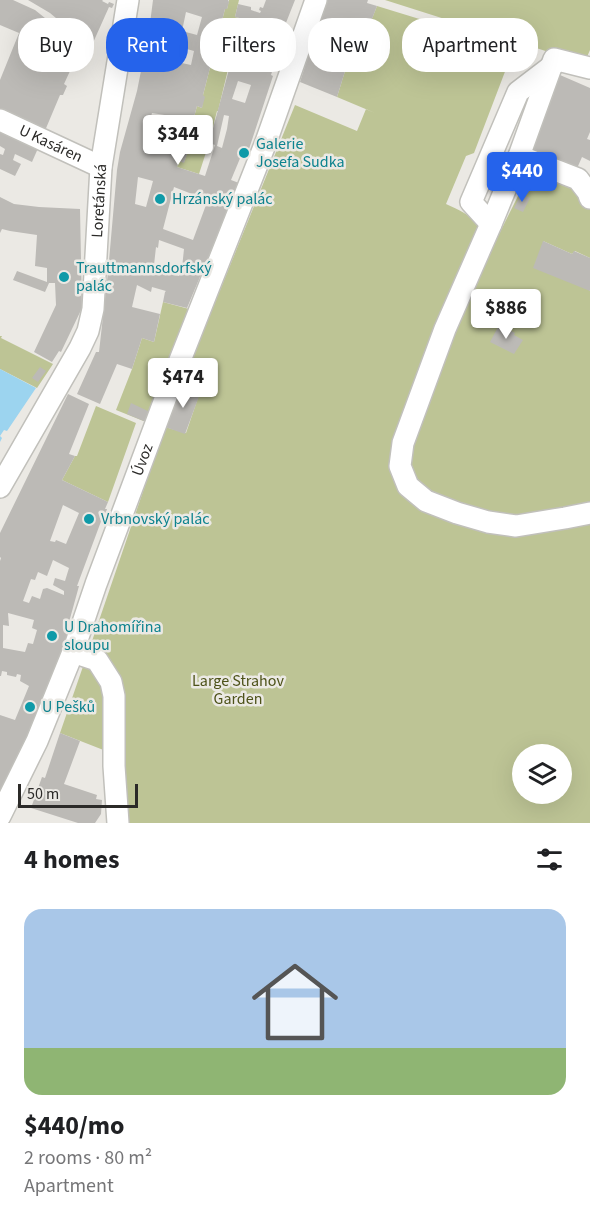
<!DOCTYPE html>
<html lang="en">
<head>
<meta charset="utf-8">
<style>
	body { margin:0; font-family:"Source Sans 3",sans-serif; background:#f6f6f6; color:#202124; height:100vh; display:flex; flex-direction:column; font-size:22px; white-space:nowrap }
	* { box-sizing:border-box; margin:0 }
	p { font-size:20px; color:#757577 }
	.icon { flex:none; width:33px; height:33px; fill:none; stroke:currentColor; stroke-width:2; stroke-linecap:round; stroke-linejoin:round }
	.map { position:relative; height:823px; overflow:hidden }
	.details { display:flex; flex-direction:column; background:#fff; flex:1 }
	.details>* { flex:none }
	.hud { position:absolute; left:18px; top:18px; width:555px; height:54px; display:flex; gap:12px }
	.tools { position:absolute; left:512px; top:744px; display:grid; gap:12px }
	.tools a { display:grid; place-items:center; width:60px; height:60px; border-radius:50%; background:#fff; box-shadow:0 6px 24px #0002; font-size:30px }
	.scale { position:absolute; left:18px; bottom:15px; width:120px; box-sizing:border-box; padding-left:6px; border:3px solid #2b2a28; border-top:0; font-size:16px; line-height:21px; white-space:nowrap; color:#2b2a28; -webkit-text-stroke:4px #ebe9e4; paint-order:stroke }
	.price { position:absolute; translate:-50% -51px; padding:0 14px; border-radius:6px; background:#fff; color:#222; font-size:20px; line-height:39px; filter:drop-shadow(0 2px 3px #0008) }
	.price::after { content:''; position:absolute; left:50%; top:36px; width:18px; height:14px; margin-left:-9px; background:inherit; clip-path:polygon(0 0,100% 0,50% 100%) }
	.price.current { background:#2563eb; color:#fff }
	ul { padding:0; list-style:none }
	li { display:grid; align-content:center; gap:12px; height:318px; padding:0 24px }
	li+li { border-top:2px solid #e0e0e0 }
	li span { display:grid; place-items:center; height:186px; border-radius:18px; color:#555 }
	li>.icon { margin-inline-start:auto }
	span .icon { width:108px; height:108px; fill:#fffc; stroke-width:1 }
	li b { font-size:26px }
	h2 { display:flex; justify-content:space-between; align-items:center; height:72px; padding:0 24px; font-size:26px }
	.tag { padding:0 21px; border-radius:24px; background:#fff; box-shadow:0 6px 24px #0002; font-size:21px; line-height:54px }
	.tag.current { background:#2563eb; color:#fff }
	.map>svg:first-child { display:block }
	.green { fill:#bdc495; fill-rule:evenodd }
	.water { fill:#9cd4ef }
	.building { fill:#bcbab6; fill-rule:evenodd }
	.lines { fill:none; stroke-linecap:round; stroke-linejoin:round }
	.minor-casing { stroke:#c1c0bb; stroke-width:24 }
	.minor { stroke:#fff; stroke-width:21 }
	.culture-dot { fill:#0f9aa8; stroke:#ebe9e4; stroke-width:2 }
	.labels { text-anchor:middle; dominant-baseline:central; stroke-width:5; stroke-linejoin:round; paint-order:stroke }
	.street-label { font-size:16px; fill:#2b2a28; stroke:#ebe9e4 }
	.culture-label { font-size:16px; fill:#0d838f; stroke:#ebe9e4; text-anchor:start }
	.park-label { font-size:16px; fill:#4d5219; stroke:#ebe9e4 }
</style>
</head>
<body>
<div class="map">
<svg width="590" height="823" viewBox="0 0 590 823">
	<rect width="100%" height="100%" fill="#ebe9e4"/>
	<path class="green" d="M229 0H239L235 17 248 20 242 32 241 41 236 40 231 52 234 53 230 61 218 111H217L209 143 199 174 177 167 179 161 184 162 193 137 197 123 193 121 197 106 202 108 203 95 225 9H227Z
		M385 0H590V50L587 57 566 50 555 54Z
		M377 6 514 48 474 153 466 156 446 204C473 216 480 222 491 250L523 186 533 191 544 172 590 191V258L575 251 572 254 543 241 590 291V823H106V751L60 733 88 652H97L98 646 91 644 165 427 186 433 200 392 182 384 295 105 357 131 366 109 375 113 337 97 355 39 363 41ZM522 754H561V794H522Z
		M163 302 189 309 146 422 116 410 132 369 142 338 154 342Z
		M0 336H2L1 338 53 364 37 388 0 369Z
		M96 406 136 423 108 502 62 480 75 456H77Z"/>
	<path class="water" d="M0 369 36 388 7 431 4 430 0 436 2 438 0 442Z"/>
	<path class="building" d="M0 0H13L35 10 81 47 64 84 67 86 63 95H60L44 133 0 115V80L19 33 0 25Z
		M28 0H103L102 1 108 4 109 2 114 4 112 8 109 7 92 45 94 46 92 50 88 48 89 46 50 13Z
		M153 0H228L229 2 227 9H225L203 95 205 97 202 108 197 106 189 136 193 137 184 163 179 161 177 167 205 176 215 145 209 143 231 62H230L234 53H230L236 40 241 41 242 32 248 20 235 17 238 4 251 7V10L260 13 261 11 259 10 260 7 263 8 266 0H295L276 48H279L271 75 273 76 246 158 241 156 231 180 239 183 209 259 207 260 187 308 163 302 165 292 166 291 152 287 151 292 137 285 132 307 160 314 154 342 142 338 132 369 117 364 100 404 77 394 96 352H99L108 272 117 170 120 152 137 91 149 31ZM186 12 202 17 197 35 182 31ZM242 42 251 46 247 58 243 57 241 65 233 63 239 46H241ZM183 48 194 51 191 65 177 62 180 52ZM238 81 251 85 245 103 232 99ZM152 113 171 116 166 137 147 132ZM224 115 229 116 227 129 222 148 217 146ZM138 177 153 181 146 207 135 204ZM174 187 192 194 206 205 193 240 163 229ZM159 240 184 249 182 268 179 276 151 270 152 265H154L156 247 158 248Z
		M326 0H368L367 3 377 6 363 42 355 39 337 97 300 82Z
		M560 75 590 88V132L587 139 590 140V161L582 157 575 173 528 153 537 137 554 93H552Z
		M0 126 39 146 32 162 15 154 13 160 21 164 15 176 0 169V154L3 155 5 149 0 146Z
		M533 166 544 172 533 191 523 186Z
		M521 194 530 198 523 212 514 208Z
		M0 197 14 204 39 207 80 209 82 308 61 352 59 351 52 362 34 352 56 305 55 283H49L45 292 13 280 17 271 47 282V268L35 266 37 235 10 231 2 229 0 233Z
		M543 241 572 254 574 251 590 258V291L533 268Z
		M498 327 507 331 508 329 515 333 514 335 523 340 514 354 490 342Z
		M40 367 46 371 38 382 32 378Z
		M182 384 201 391 185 434 165 427Z
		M68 394 89 404 69 454 75 456 62 480 108 502 105 509H107L105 516H103L77 586H79L66 633 69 638 68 640 64 643 54 674 38 718 0 802V715L15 720 29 686 20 681 21 675 17 674 16 677 7 675V672L2 671 1 676H0V561L1 558 0 557V533ZM63 505 79 513 66 544 56 540 55 542 50 541ZM53 560 69 568 65 581 55 578 53 585 64 591V595L47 588 43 589 40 599 32 596 29 603 23 601 31 579 35 580 38 572 47 576ZM8 613 34 620 32 628 37 630 33 644 28 643 25 652 3 648V625L9 626Z
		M131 403 150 412 146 422 127 414Z
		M60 733 80 741 64 784 97 795 96 799 102 800 101 814 95 823H78L31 808 42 777 45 778Z"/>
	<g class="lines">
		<defs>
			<g id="minor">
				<path d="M590 68 554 59 519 156 491 224 445 329 403 443 400 466 408 486 426 501 457 513 488 522 516 526 565 518 590 513"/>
				<path id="s1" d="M0 120 101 167"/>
				<path d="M519 156 578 179 588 192 590 198"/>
				<path d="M491 224 471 202 518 92 552 66"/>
				<path id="s2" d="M0 487 80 348 88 331 93 309 101 167 128 0"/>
				<path d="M73 652 97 660 111 682 114 696V766L118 823"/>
				<path id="s3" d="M0 816 37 741 73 652 96 584 173 378 266 142 316 0"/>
			</g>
		</defs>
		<use href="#minor" class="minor-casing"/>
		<use href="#minor" class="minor"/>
	</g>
	<g class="culture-dot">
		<circle cx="244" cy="153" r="6"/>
		<circle cx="160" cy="199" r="6"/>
		<circle cx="64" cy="277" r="6"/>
		<circle cx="89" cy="519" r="6"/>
		<circle cx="52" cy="636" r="6"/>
		<circle cx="30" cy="707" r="6"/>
	</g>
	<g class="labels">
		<g class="street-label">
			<text stroke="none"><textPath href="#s1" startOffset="56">U Kasáren</textPath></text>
			<text stroke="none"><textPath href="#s2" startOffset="310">Loretánská</textPath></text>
			<text stroke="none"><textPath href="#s3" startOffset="384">Úvoz</textPath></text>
		</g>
		<g class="culture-label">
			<text x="256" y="144">Galerie<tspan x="256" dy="18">Josefa Sudka</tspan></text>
			<text x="172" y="199">Hrzánský palác</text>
			<text x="76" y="268">Trauttmannsdorfský<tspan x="76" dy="18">palác</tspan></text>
			<text x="101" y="519">Vrbnovský palác</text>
			<text x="64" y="627">U Drahomířina<tspan x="64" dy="18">sloupu</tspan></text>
			<text x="42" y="707">U Pešků</text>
		</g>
		<g class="park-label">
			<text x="238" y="681">Large Strahov<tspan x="238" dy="18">Garden</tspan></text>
		</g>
	</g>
</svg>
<div class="tools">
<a><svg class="icon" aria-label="layers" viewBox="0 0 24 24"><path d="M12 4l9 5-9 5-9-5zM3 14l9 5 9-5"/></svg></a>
</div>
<div class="scale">50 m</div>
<b class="price" style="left:178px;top:166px">$344</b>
<b class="price current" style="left:522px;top:203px">$440</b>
<b class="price" style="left:506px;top:340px">$886</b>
<b class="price" style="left:183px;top:409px">$474</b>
<div class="hud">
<a class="tag">Buy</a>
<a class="tag current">Rent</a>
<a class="tag">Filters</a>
<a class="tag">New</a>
<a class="tag">Apartment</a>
</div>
</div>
<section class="details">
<h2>4 homes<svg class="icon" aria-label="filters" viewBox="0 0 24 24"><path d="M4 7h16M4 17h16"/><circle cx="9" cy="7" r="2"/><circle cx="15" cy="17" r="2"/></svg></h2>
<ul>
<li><span style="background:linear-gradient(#a9c7e8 75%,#8fb573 0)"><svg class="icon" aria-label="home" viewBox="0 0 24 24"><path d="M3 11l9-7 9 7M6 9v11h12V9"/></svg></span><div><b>$440/mo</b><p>2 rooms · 80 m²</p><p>Apartment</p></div></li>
</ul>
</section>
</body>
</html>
